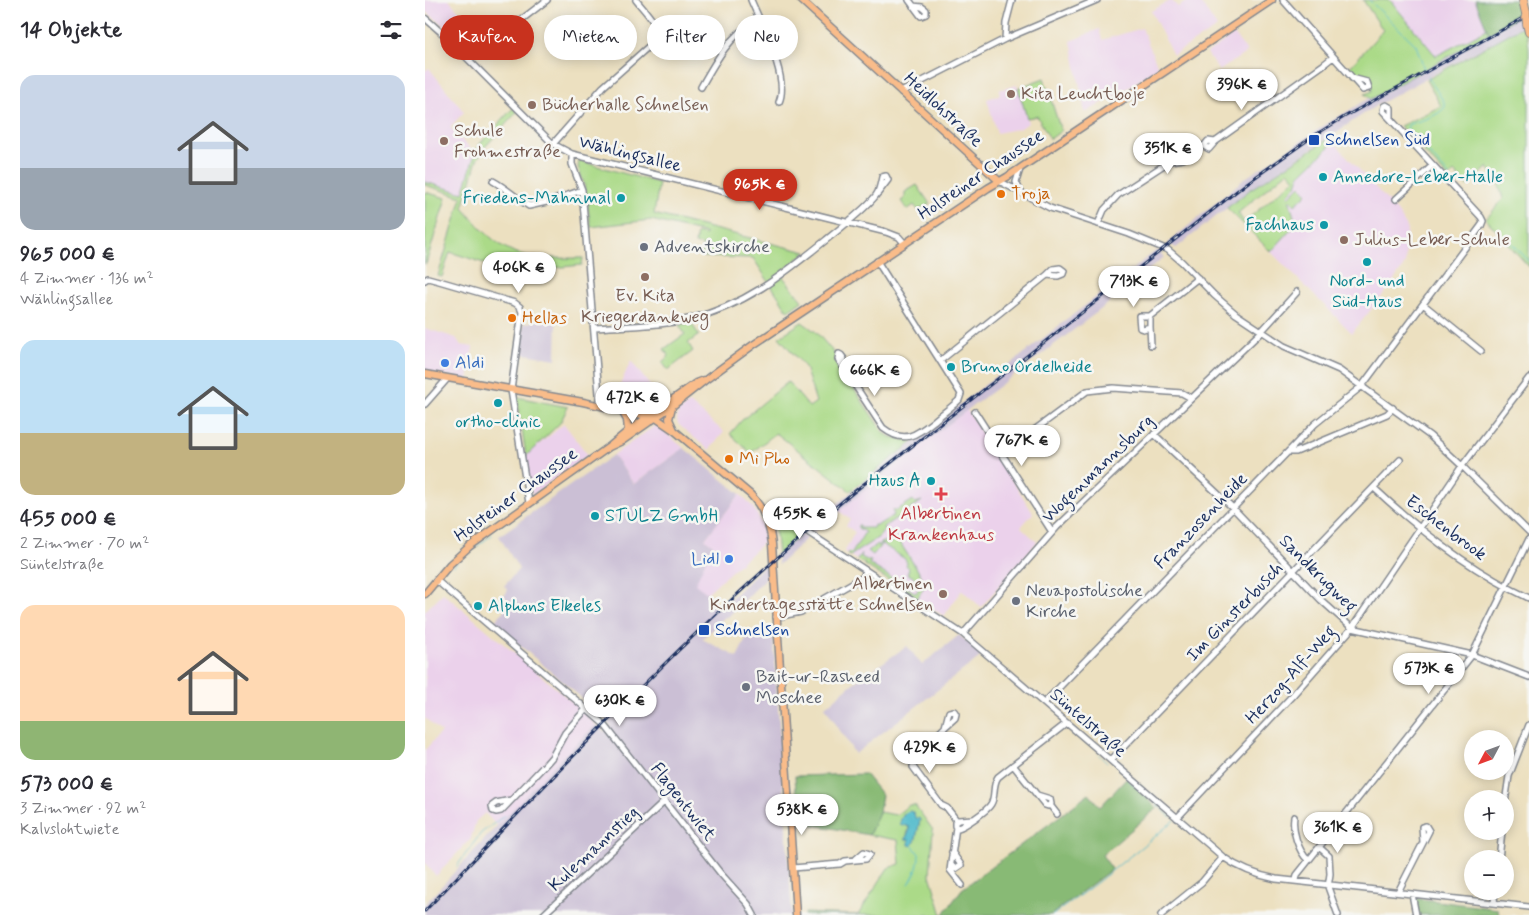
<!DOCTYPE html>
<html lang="de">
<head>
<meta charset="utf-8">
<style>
	body { margin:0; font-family:Mynerve,sans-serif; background:#f7f7f7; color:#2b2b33; height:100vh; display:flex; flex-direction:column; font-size:19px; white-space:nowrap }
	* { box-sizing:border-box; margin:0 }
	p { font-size:16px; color:#7c7c81 }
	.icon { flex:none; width:28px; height:28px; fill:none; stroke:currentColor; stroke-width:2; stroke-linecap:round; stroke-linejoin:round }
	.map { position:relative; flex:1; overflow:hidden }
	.sheet { display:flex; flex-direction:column; background:#fff; width:425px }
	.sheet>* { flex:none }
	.top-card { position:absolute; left:15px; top:15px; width:475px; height:45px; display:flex; gap:10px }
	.needle { width:32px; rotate:229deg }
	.tools { position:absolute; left:1039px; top:730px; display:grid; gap:10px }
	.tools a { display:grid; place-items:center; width:50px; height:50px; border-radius:50%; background:#fff; box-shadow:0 2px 12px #0003; font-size:25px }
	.price { position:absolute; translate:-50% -42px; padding:0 11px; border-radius:18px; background:#fff; color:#222; font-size:16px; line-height:32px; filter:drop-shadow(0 1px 2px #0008) }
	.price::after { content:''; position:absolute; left:50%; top:30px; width:15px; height:11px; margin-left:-8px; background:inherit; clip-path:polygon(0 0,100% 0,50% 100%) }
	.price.on { background:#c8321e; color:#fff }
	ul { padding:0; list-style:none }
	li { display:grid; align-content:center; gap:10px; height:265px; padding:0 20px }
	li span { display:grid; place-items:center; height:155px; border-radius:15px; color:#555 }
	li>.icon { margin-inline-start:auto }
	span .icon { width:90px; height:90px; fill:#fffc; stroke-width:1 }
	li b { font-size:21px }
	h2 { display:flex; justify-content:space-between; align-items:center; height:60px; padding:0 20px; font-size:21px }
	.pill { padding:0 18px; border-radius:22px; background:#fff; box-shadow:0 2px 12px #0003; font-size:18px; line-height:45px }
	.pill.on { background:#c8321e; color:#fff }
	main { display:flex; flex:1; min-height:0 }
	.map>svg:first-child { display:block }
	.built { fill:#ebd1eb }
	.industrial { fill:#cbbfd5 }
	.green { fill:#abda88; stroke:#638473; fill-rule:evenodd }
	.forest { fill:#88ba74; stroke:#527469 }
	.water { fill:#4eb9ca; stroke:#347494 }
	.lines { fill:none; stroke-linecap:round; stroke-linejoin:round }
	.stream { stroke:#4eb9ca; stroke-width:1 }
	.minor-casing { stroke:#84888f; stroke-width:8 }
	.major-casing { stroke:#84888f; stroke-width:9 }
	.highway-casing { stroke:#84888f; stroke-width:10 }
	.minor { stroke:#fff; stroke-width:5 }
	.major { stroke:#f9bc8a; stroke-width:6 }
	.highway { stroke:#f9bc8a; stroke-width:8 }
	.rail-casing { stroke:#1b2f5e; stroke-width:3 }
	.rail { stroke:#f6f6f2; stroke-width:1; stroke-dasharray:4; stroke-linecap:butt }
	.highway-bridge-casing { stroke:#84888f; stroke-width:10; stroke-linecap:butt }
	.highway-bridge { stroke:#f9bc8a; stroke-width:8 }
	.education-dot { fill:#8d6e63; stroke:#f6f6f2; stroke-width:2 }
	.transit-dot { fill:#1a4fb4; stroke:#f6f6f2; stroke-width:2 }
	.culture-dot { fill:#0f9aa8; stroke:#f6f6f2; stroke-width:2 }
	.food-dot { fill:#e8710a; stroke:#f6f6f2; stroke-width:2 }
	.worship-dot { fill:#6b7280; stroke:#f6f6f2; stroke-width:2 }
	.shop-dot { fill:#3f7fe0; stroke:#f6f6f2; stroke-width:2 }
	.health-dot { fill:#e0444e; stroke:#f6f6f2; stroke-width:2 }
	.labels { text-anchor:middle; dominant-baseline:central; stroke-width:5; stroke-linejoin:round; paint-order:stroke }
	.education-label { font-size:18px; fill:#785e54; stroke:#f6f6f2; text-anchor:start }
	.street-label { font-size:18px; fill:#1b2f5e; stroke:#f6f6f2 }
	.transit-label { font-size:18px; fill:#164399; stroke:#f6f6f2; text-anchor:start }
	.culture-label { font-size:18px; fill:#0d838f; stroke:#f6f6f2; text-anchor:start }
	.food-label { font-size:18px; fill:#c56008; stroke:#f6f6f2; text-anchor:start }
	.worship-label { font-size:18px; fill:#5b616d; stroke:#f6f6f2; text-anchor:start }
	.shop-label { font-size:18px; fill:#366cbe; stroke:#f6f6f2; text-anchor:start }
	.health-label { font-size:18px; fill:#be3a42; stroke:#f6f6f2 }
</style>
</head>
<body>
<main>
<section class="sheet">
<h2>14 Objekte<svg class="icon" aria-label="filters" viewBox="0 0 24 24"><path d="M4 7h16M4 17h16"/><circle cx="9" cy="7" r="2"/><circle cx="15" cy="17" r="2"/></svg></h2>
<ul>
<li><span style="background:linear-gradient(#c9d6e8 60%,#9aa5b1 0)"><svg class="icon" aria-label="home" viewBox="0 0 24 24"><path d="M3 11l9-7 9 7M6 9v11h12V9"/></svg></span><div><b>965 000 €</b><p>4 Zimmer · 136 m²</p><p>Wählingsallee</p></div></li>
<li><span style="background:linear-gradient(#bfe0f5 60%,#c2b280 0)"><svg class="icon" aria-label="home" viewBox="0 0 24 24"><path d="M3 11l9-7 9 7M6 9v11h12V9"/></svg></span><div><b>455 000 €</b><p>2 Zimmer · 70 m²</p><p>Süntelstraße</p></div></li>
<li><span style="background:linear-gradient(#ffd9b3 75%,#8fb573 0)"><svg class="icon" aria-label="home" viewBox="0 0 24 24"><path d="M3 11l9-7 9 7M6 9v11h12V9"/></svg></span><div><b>573 000 €</b><p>3 Zimmer · 92 m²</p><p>Kalvslohtwiete</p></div></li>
</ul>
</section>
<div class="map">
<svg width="1104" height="915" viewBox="0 0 1104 915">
	<rect width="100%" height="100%" fill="#f6f6f2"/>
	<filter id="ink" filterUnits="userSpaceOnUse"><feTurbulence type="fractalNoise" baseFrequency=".02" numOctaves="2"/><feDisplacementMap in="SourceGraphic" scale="10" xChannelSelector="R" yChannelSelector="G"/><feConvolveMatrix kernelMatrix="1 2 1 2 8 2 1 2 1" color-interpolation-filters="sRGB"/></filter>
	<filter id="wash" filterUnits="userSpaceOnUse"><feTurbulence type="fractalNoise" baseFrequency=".0096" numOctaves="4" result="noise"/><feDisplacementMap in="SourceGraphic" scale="20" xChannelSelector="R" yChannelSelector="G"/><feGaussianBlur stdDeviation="1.12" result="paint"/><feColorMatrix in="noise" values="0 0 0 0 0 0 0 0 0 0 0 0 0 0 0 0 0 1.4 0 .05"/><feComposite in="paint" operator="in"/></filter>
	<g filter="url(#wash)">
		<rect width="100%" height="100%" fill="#ece0c0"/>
		<path class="built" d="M0 0H24L54 33 39 46 11 19 0 11Z
			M746 0 753 7 764 0H774L792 27 748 55 726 11Z
			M965 0H1050L1062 29 1011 57Z
			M717 28 733 67 706 86 660 113 646 41 674 29 677 40Z
			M809 34 822 52 794 71 782 53Z
			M4 68 39 112 25 127 50 154 38 193 0 182V71Z
			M592 85 603 123 596 128 572 133 562 99 575 95 574 90Z
			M909 142 971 210 982 227 980 264 962 290 927 333 846 252 871 224 863 195 871 186 874 176Z
			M0 328 31 338 36 345 48 347 43 380 0 372Z
			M206 361 236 400 218 408H212L204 403 187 402Z
			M265 403 299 432 284 450 254 425 252 421 253 412Z
			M542 410 608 513 596 527 612 542 556 607 537 590 519 616 440 565 438 562 437 563 419 552 430 532 421 526 425 519 414 511 484 454Z
			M139 424 163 455 107 495 100 456Z
			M231 425 259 448 209 484 188 455Z
			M315 494 327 506 332 514 337 525 340 541 282 593 269 584 288 545 280 539Z
			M18 593 159 712 171 725 72 826 60 813 51 821 46 838 11 876 0 863V750L16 732 0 718V679L1 677 0 676V611Z"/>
		<path class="industrial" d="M1097 14 1100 25 952 105 826 189 751 248 743 243 819 179 903 123 946 97 996 72Z
			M732 250 739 257 675 310 484 454 389 532 382 528 627 331Z
			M132 317 131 359 94 353 99 324 120 318Z
			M259 448 315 494 280 539 288 545 270 584 282 593 296 608 342 563 343 576 303 617H300L277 639 312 657 323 635H348L367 915H0V904L72 826 135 759 171 725 179 732 186 726 179 718 143 686 68 623 86 603 79 596 83 590 79 586 94 569 74 536 188 455 209 484Z
			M376 534 382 538 353 565V555Z
			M534 635 559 654 430 754 400 707 427 684 482 646 497 665Z"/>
		<path class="green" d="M938 0H965L1011 56 1062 29 1064 34 946 99 940 94 947 91 946 83 932 76 924 68 958 30Z
			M1100 25 1104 47V267L1061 219 1078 199 1074 185 1063 167 1042 186 1029 172 1023 178 975 126 1016 106 1001 80Z
			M619 78 636 131 625 139 612 116 602 118 593 88Z
			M88 108 92 112 60 147 52 160 38 208C80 258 94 259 158 258L157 265 127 268 125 270 111 272 83 271 25 252 17 277 13 276 37 197 0 185V182L38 193 52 147Z
			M905 138 909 142 874 176 871 186 863 195 864 197 875 186 882 194 870 205 864 199 871 224 846 252 802 208 826 189ZM863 171 870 179 819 222 813 213Z
			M154 161 234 183 229 214 381 252 355 273 377 301 363 311 328 258 279 257 276 252 278 245 270 244 272 233 280 235V233L226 220 166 227 159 184 153 167Z
			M492 185 505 204 493 210 489 205 482 210 476 201 480 198V192Z
			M0 192 21 198 1 264H0Z
			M377 322 391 332 410 354V361L458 432C470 442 480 441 494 437L425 491 351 433 326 453 305 434 317 420 363 382 384 407 391 402 380 367 354 337Z
			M266 323 274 335 263 343 268 351 243 370 237 362 244 356 239 349 260 334 254 325Z
			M92 397 143 407 135 423 101 456Z
			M488 500 490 503 497 501 458 527 459 530 454 537 425 556 422 554 424 552 427 553 440 532 433 528V525H435V528H448L449 525H453L469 515 467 510H472Z
			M346 519 354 520 376 534 353 555 351 535Z
			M472 538 501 583 492 599 440 565 438 562 437 563 432 560 437 554 436 557 444 561H446L444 564 491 593 497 583 482 573 484 569 481 565 482 563 480 559 457 544 448 555 443 551 453 544 454 546 457 542H466Z
			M484 805H490L508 830 505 875 517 915H379V913L433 915 463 868 475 864 473 840 444 835 454 812 471 815ZM484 811 488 812 491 819 495 820 490 842 486 846 484 839H481L484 827 475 824 478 815Z"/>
		<path class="forest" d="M1050 0H1095L1099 13 1064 34Z
			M440 774 457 795 454 812 444 835 373 822 370 776Z
			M702 778 732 808 677 855 687 869 626 915H518L537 889 664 794 675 807Z
			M989 898 1073 909 1074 915H993Z"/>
		<path class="water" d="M484 811 488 812 491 819 494 818 495 820 490 842 486 846 484 845V839H480L484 832V827L475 824C475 819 479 813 484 811Z"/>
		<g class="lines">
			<path class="stream" d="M944 0 991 45 999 69
				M1003 77 1019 102 1020 107C1014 116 995 121 984 124L982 128 1024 176
				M1083 239 1104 261
				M49 548 67 535
				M35 559 45 551
				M29 566 32 562
				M647 731 651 735
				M653 737 656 739
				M659 741 661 743
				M674 755 682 763
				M703 780 724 798
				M728 801 746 817
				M32 866 56 833 79 816
				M484 884C490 874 494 866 494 854L487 845
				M628 915 674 881 750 820"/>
		</g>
	</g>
	<g filter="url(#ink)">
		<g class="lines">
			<defs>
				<path id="minor" d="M326 0C336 24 365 79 354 102
					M484 0 496 16 501 14V10L497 7 488 6
					M858 0 938 90 944 88 942 82 927 78
					M0 18 18 34 128 144 147 154 167 159 461 232 474 237 480 244
					M580 39 581 23 587 0
					M44 60 122 0
					M276 87C294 55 303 39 333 17
					M476 92 580 39 672 0
					M790 142 784 149 779 146 783 141 790 142 898 65 908 57
					M128 144 178 87 232 39C237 27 218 9 211 0
					M147 154V164L157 190 175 406
					M595 169 591 182 596 193
					M68 181C81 188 91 198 104 206L126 201 157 190
					M574 181 625 208 704 234 743 250 757 262 789 295 811 314 859 346 914 370 1005 436 1037 466 1104 532
					M971 199 1008 165
					M673 224 679 210 693 195 745 161 758 159 759 153 755 152 745 161
					M0 280 3 278 14 281 90 303 95 307 97 312 86 390 104 503
					M998 304 1056 351
					M725 316V327L718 329 715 328 714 316H725L773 278
					M725 327 726 345
					M170 328C201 326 233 326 264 319 318 307 359 274 401 240 411 232 449 202 453 192 455 187 456 182 457 177L461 176 463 180 453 193
					M515 361 622 275 633 276 638 274 639 271 635 268 628 269 622 275
					M418 367 413 359 414 354 416 355 419 359 418 367 458 428C480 445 491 435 510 420 518 413 527 407 534 400L536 394 452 261
					M0 404 22 379
					M550 412 627 532
					M729 434 808 508 896 600 927 628 1047 655 1104 677
					M863 452H871L962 414 968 408
					M577 454 662 391 688 388 757 393 766 398
					M949 488C995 531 1046 571 1104 598
					M337 509 349 510 538 634 798 857C815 869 831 875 851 879L1104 907
					M341 516H355
					M11 580 179 724 296 874 323 904 329 915
					M351 617 376 612 438 577 441 571
					M538 634 632 527 834 334 872 292
					M619 703 890 424 937 386 1056 226 1058 221 1056 217 958 111 959 106 961 105 966 108V118
					M520 727 530 718 531 714 529 711 524 712 520 727 510 737 490 753 488 767 516 805 522 808 532 821
					M686 760 975 460
					M588 765 620 805 623 806 626 804 625 799 612 795
					M86 800 71 803 67 806 68 811 71 812 76 811 120 765 127 757 140 733 162 708
					M1080 803 1084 776 1104 725
					M625 805 632 814
					M869 817C867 830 873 851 883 860
					M752 818 867 696 927 628 1037 466 1104 378
					M548 819 533 820 530 822V826L533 828C540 826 562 811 566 804 571 796 567 785 573 777L642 723
					M531 827 525 870 537 885
					M894 847 904 856 905 874 903 887 913 915
					M1074 859 1077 831
					M526 865 530 869 536 865 527 852
					M368 868 415 864 420 861 441 859 445 854 439 852 431 859
					M871 881 872 875 1047 655 1104 539
					M973 892 1004 831 1001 826 997 827 998 842
					M987 894 991 915
					M1069 903 1070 891
					M118 915 239 802
					M736 915 777 882 798 857"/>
				<path id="major" d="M376 0 574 181
					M0 374 158 402 231 418 250 431 326 495C339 509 345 525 347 544L371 915
					M247 407 244 419 249 430
					M197 411 202 420 203 431
					M184 447 197 441 250 404 283 378 328 345 563 188 582 177 847 0
					M0 594 25 564 45 546 184 447 203 431 271 383 279 380"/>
				<path id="highway" d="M1098 0 1101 13
					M1102 23 1104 32"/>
			</defs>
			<use href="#minor" class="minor-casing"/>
			<use href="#major" class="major-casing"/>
			<use href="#highway" class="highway-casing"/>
			<use href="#minor" class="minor"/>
			<use href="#major" class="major"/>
			<use href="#highway" class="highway"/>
			<defs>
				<path id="rail" d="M0 911C138 766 275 619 430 491L822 183 887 137 919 117 1104 15"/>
			</defs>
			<use href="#rail" class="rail-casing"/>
			<use href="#rail" class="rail"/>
			<defs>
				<path id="highway-bridge" d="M1101 13 1102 23"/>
			</defs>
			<use href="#highway-bridge" class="highway-bridge-casing"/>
			<use href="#highway-bridge" class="highway-bridge"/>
		</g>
	</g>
	<g class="education-dot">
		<circle cx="586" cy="94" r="5"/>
		<circle cx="107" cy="105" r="5"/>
		<circle cx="19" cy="141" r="5"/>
		<circle cx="919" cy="240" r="5"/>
		<circle cx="220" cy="277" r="5"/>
		<circle cx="518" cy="594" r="5"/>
	</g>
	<g class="transit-dot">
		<rect x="883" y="134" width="12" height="12" rx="2.5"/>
		<rect x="273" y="624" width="12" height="12" rx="2.5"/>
	</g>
	<g class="culture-dot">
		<circle cx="898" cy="177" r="5"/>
		<circle cx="196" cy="198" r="5"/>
		<circle cx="899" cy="225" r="5"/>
		<circle cx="942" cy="262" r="5"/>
		<circle cx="526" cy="367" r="5"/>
		<circle cx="73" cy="403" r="5"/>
		<circle cx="506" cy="481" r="5"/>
		<circle cx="170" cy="516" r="5"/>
		<circle cx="53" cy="606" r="5"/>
	</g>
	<g class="food-dot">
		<circle cx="576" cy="194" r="5"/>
		<circle cx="87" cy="318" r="5"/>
		<circle cx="304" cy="459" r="5"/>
	</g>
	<g class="worship-dot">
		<circle cx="219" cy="247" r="5"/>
		<circle cx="591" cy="601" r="5"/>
		<circle cx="321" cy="687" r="5"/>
	</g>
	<g class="shop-dot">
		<circle cx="20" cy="363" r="5"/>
		<circle cx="304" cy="559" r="5"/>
	</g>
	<path class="health-dot" d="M513.5 486.5h5v5h5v5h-5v5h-5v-5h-5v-5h5z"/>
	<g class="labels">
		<g class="education-label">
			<text x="596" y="94">Kita Leuchtboje</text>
			<text x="117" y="105">Bücherhalle Schnelsen</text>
			<text x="29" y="131">Schule<tspan x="29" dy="21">Frohmestraße</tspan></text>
			<text x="929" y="240">Julius-Leber-Schule</text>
			<text x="220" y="296" text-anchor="middle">Ev. Kita<tspan x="220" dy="21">Kriegerdankweg</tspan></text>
			<text x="508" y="584" text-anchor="end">Albertinen<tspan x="508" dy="21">Kindertagesstätte Schnelsen</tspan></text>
		</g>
		<g class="street-label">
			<text transform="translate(518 110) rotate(43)">Heidlohstraße</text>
			<text transform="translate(205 154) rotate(14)">Wählingsallee</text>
			<text transform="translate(556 175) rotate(-34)">Holsteiner Chaussee</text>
			<text transform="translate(673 469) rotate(-44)">Wogenmannsburg</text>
			<text transform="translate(91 495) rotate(-36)">Holsteiner Chaussee</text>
			<text transform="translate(776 521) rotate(-46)">Franzosenheide</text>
			<text transform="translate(1021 528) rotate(37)">Eschenbrook</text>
			<text transform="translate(893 574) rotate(45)">Sandkrugweg</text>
			<text transform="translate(810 612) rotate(-46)">Im Ginsterbusch</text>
			<text transform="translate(866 675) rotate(-48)">Herzog-Alf-Weg</text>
			<text transform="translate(663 723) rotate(41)">Süntelstraße</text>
			<text transform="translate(258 802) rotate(52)">Flagentwiet</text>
			<text transform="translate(169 849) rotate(-43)">Kulemannstieg</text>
		</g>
		<g class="transit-label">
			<text x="900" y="140">Schnelsen Süd</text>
			<text x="290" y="630">Schnelsen</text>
		</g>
		<g class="culture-label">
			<text x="908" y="177">Annedore-Leber-Halle</text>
			<text x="186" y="198" text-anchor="end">Friedens-Mahnmal</text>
			<text x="889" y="225" text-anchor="end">Fachhaus</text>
			<text x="942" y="281" text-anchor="middle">Nord- und<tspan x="942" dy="21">Süd-Haus</tspan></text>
			<text x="536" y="367">Bruno Ordelheide</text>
			<text x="73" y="422" text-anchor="middle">ortho-clinic</text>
			<text x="496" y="481" text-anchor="end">Haus A</text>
			<text x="180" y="516">STULZ GmbH</text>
			<text x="63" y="606">Alphons Elkeles</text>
		</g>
		<g class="food-label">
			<text x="586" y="194">Troja</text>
			<text x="97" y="318">Hellas</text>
			<text x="314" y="459">Mi Pho</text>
		</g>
		<g class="worship-label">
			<text x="229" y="247">Adventskirche</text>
			<text x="601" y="591">Neuapostolische<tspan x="601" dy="21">Kirche</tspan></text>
			<text x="331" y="677">Bait-ur-Rasheed<tspan x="331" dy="21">Moschee</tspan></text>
		</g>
		<g class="shop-label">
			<text x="30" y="363">Aldi</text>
			<text x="294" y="559" text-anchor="end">Lidl</text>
		</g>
		<g class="health-label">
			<text x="516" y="514">Albertinen<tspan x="516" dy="21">Krankenhaus</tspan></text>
		</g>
	</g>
</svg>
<div class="tools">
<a><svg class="needle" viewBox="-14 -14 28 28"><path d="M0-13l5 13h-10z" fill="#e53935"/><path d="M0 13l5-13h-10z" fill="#7c7c81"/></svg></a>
<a>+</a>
<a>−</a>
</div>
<b class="price" style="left:817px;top:111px">396K €</b>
<b class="price" style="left:743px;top:175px">351K €</b>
<b class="price on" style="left:335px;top:211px">965K €</b>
<b class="price" style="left:94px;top:294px">406K €</b>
<b class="price" style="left:709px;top:308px">713K €</b>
<b class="price" style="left:450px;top:397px">666K €</b>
<b class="price" style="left:208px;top:424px">472K €</b>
<b class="price" style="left:597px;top:467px">767K €</b>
<b class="price" style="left:375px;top:540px">455K €</b>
<b class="price" style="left:1004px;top:695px">573K €</b>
<b class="price" style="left:195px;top:727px">630K €</b>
<b class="price" style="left:505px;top:774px">429K €</b>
<b class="price" style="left:377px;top:836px">538K €</b>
<b class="price" style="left:913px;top:854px">361K €</b>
<div class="top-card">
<a class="pill on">Kaufen</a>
<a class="pill">Mieten</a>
<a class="pill">Filter</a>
<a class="pill">Neu</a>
</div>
</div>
</main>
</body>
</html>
